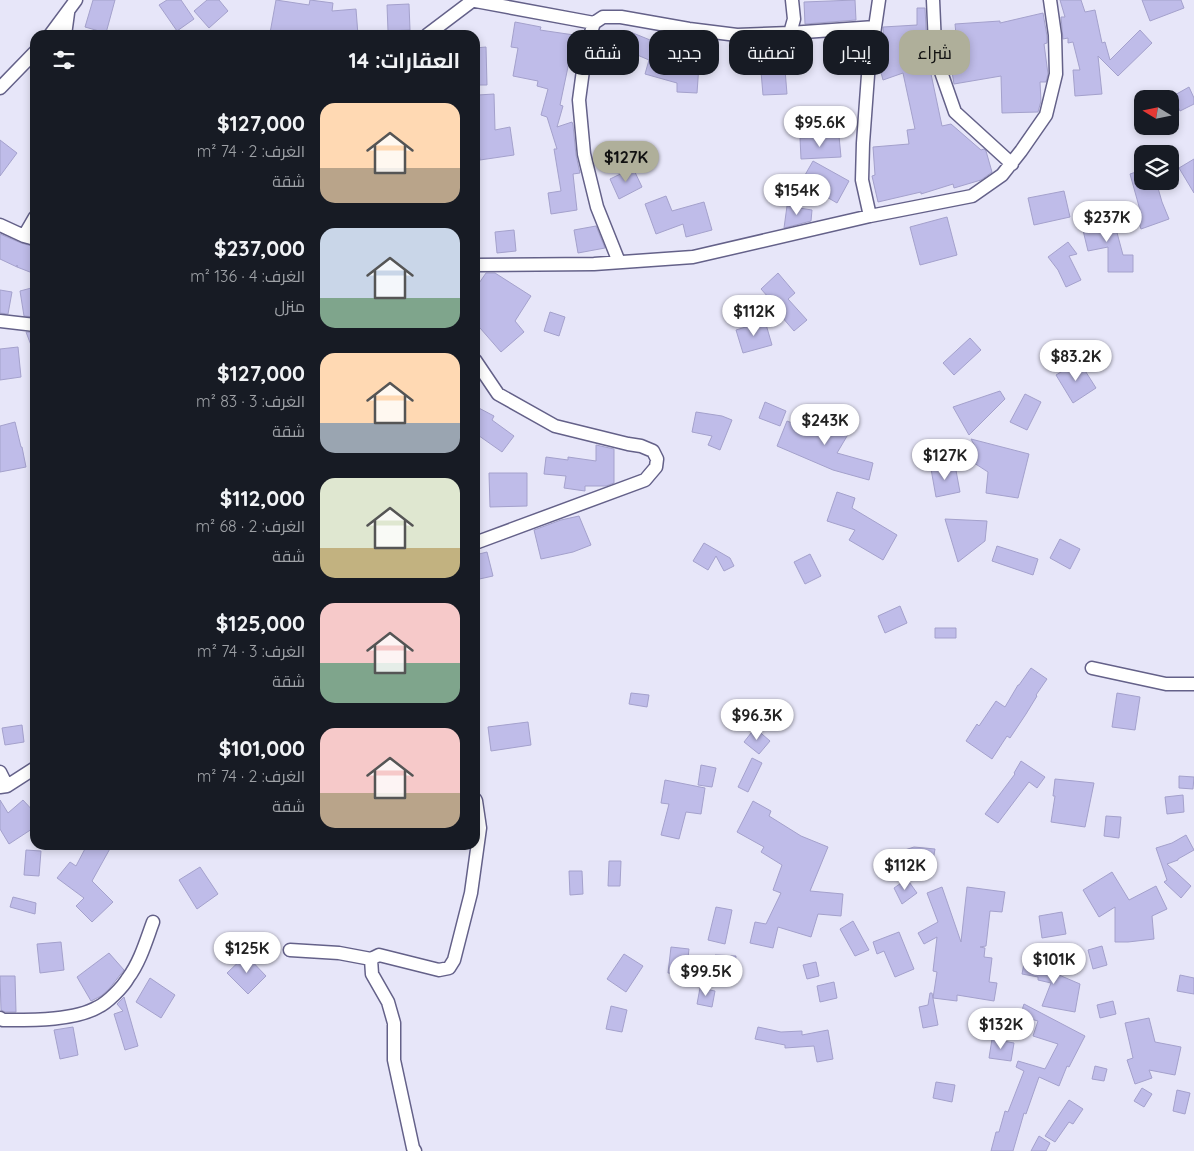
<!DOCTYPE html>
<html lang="ar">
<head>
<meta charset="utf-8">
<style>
	body { margin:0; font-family:Quicksand,Cairo,sans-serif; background:#20242c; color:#f1f3f6; direction:rtl; height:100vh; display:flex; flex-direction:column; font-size:19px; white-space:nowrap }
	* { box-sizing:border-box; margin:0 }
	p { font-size:16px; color:#9ea1a6 }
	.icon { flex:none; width:28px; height:28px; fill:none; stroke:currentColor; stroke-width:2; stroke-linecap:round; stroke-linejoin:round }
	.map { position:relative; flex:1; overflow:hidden; direction:ltr }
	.panel { position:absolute; left:30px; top:30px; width:450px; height:820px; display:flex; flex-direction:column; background:#171b24; border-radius:15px; box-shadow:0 2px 8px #0003; direction:rtl }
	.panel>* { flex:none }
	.top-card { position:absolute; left:495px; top:30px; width:475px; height:45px; direction:rtl; display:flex; gap:10px }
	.needle { width:32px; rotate:280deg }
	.buttons { position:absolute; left:1134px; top:90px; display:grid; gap:10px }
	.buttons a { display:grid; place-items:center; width:45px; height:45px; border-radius:10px; background:#171b24; box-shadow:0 2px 8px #0003; font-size:25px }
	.price { position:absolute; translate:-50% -42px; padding:0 11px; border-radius:18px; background:#fff; color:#222; font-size:16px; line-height:32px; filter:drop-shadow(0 1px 2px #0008) }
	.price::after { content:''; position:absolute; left:50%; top:30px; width:15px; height:11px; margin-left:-8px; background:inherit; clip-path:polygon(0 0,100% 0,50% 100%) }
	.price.current { background:#afaf9a; color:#111 }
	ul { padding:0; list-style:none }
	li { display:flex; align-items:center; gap:15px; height:125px; padding:0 20px }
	li span { display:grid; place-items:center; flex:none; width:140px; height:100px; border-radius:15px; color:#555 }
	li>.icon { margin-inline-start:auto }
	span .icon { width:60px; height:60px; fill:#fffc; stroke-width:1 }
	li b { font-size:21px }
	h2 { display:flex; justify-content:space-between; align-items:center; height:60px; padding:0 20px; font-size:21px }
	.tag { padding:0 18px; border-radius:15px; background:#171b24; box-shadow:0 2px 8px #0003; font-size:18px; line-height:45px }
	.tag.current { background:#afaf9a; color:#111 }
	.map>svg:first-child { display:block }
	.building { fill:#bfbce9; stroke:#a4a1cc }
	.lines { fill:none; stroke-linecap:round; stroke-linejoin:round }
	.street-casing { stroke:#646189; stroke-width:15 }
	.street { stroke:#fff; stroke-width:12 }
</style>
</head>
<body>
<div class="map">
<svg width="1194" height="1151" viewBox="0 0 1194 1151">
	<rect width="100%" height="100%" fill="#e7e6f9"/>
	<path class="building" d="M93 0H115L106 33 85 27Z
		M167 0H181L194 19 177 31 159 5Z
		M207 0H219L228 11 209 28 194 11Z
		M276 0 309 5 310 0 333 3 332 11 356 9 358 35H278L270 33Z
		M855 0 856 20 805 24 804 2Z
		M1060 0H1081L1085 12 1095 10 1102 43 1105 42 1110 60 1140 30 1152 43 1118 76 1098 56 1102 94 1075 96 1073 70H1080L1073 42 1068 43V38L1063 39 1061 17H1065Z
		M1142 0H1181L1184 8 1150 21Z
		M409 4 410 30 388 31 387 5Z
		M917 8H925L927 47 933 74H931L942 126 951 124 981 150 984 149 986 151 992 172 981 180 954 188 953 184 921 194V192L878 202 872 176 875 175 873 147 909 144 907 130 915 129 903 73 883 80 879 65 885 63 883 27 917 25Z
		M1043 13 1047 36V43L1044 44 1048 74 1046 82H1040L1041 101 1038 112 1002 113 1001 76 954 84 951 66 959 65 955 24 1000 21V23Z
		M515 22 541 27 540 30 581 36 578 47 576 63 569 62 560 105 563 106 557 127 572 122 573 125 576 155 580 173 573 174 577 210 551 214 548 193 561 191 554 149H557L547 117 541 115 548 89 537 86 538 81 513 76 518 48 511 47Z
		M628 31 655 42 657 36 676 42 674 50 700 51 697 93 677 92V83L645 74 649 60 621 48Z
		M783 45 787 94 763 95 759 48Z
		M486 47 487 85H475V48Z
		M1189 87 1194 98V104L1180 111 1173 96Z
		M494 94 495 130 510 127 514 155 480 160 476 132H479L478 95Z
		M839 136 841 157 801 159 800 138Z
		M0 140 17 153 0 176Z
		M1194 159V193L1179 168Z
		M813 161 849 181 837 203 801 182Z
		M633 168 642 187 619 199 610 179Z
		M1142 170V181H1156L1162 202 1169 219 1141 229 1135 212 1140 210 1130 174Z
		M1064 191 1070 217 1034 225 1028 198Z
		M666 196 672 211 704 202 712 230 686 237 683 224 656 234 645 204Z
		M787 206 812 210 811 221 784 228Z
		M1112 214 1123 255H1133V272H1108V247L1088 251 1081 222Z
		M947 217 957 255 920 265 910 227Z
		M596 226 605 248 578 253 574 230Z
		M514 230 516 251 497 253 495 232Z
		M0 234 21 243 35 247V274L17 267V265V267L0 259Z
		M1068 242 1077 254 1069 256 1081 280 1066 287 1058 270 1048 257Z
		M486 273H495L531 296 515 321 524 332 501 352 480 328 475 332V289Z
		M778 273 795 293 788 299 807 320 794 331 782 317 785 316 761 289Z
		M35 287V317L24 316 20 291Z
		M0 290 12 292 8 314 0 313Z
		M550 312 565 317 559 336 544 331Z
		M765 321 772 345 743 353 736 330Z
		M26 332 35 333V353H34Z
		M970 338 981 350 954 375 943 363Z
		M18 347 21 377 0 380V349Z
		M1079 361 1096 388 1073 403 1056 375Z
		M1000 391 1005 399 969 435 953 407Z
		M1025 394 1041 402 1027 430 1010 422Z
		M765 402 786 411 780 426 759 418Z
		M475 406 494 416 492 420 514 436 502 452 475 433Z
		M827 411 853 426 837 453 873 463 869 480 833 470 777 446 787 421 815 432Z
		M696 412 722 416 732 420 720 450 708 445 712 436 692 432Z
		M15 422 21 447H22L26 467 0 472V426Z
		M971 439 1029 454 1018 498 986 493 988 472 971 461 976 448Z
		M596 445 614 449V483L606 486H585V491L564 488 566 476 544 474 546 457 568 460V457L596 461Z
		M955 465 960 492 936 497 931 469Z
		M489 473H527V506L490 507Z
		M837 492 855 498 852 508 897 535 883 560 849 540 855 530 827 521Z
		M579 516 591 545 573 552 541 559 534 530 561 520Z
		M945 519 987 521 985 541 958 562Z
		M1060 539 1080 549 1070 569 1050 558Z
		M704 543 730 558 734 566 724 571 716 556 708 570 693 561Z
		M997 546 1038 559 1033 575 992 561Z
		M487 552 493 576 475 580V555Z
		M810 554 821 576 805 584 794 562Z
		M900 606 907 623 885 633 878 616Z
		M935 628H956V638H935Z
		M1031 668 1047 679 1036 695 1037 696 1026 714 1010 738 1007 736 992 759 966 741 977 724 979 726 996 701 1005 707 1018 685H1019Z
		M631 693 649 695 647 707 629 704Z
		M1117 693 1140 697 1135 730 1112 727Z
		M528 722 531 745 491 751 488 727Z
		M22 725 24 742 5 745 2 728Z
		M755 728 770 741 759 754 744 742Z
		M752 758 762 763 748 792 738 787Z
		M1021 761 1045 777 1037 788 1029 782 998 823 985 814 1015 774 1014 773Z
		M701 765 716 768 712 787 698 785Z
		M1179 776 1194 777 1193 789 1179 788Z
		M1055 779 1094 783 1085 827 1051 822 1055 796H1053Z
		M665 780 705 788 701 814 686 812 679 839 661 835 669 804 661 803Z
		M1183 795 1184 812 1167 814 1165 797Z
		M0 800 8 813 23 800 35 813V827L9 844 0 829Z
		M753 801 771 811 769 816 801 836 828 847 810 891 843 894 841 916 818 914 811 937 778 927 773 948 750 943 755 922 766 924 781 893 773 890 782 865 761 852 764 847 737 832Z
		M1106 816 1121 817 1119 838 1104 836Z
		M1186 835 1194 850 1178 859V860L1167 864 1191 886 1181 898 1164 882 1167 880 1156 848 1172 843Z
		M87 845H112L92 881 113 902 92 922 76 906 84 898 57 878 70 862 76 866Z
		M914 847 935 849 933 861 914 859 916 864 902 869 898 857 886 856Z
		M26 850 41 851 39 876 24 875Z
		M609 861H621L620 886H608Z
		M200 867 218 894 197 909 179 880Z
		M569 871H582L583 894 570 895Z
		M1112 872 1129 900 1156 886 1167 909 1152 916 1154 939 1128 942H1115V907L1099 917 1083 890Z
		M907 879 917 893 902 904 894 888Z
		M942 887 961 942 967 887 1005 892 1002 912 990 911 986 946 980 947 985 948 984 957 992 958 989 982 997 983 994 1001 957 995V1001L933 998 937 972 933 971 937 937 924 944 918 933 938 922 927 893Z
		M13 897 36 903 35 914 10 907Z
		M716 907 732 910 725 944 708 940Z
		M1062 912 1066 934 1042 938 1039 916Z
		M853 921 869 950 855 956 840 929Z
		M899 932 914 969 895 977 884 951 877 954 873 942Z
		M61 942 64 970 40 973 37 944Z
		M1102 946 1107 965 1093 969 1088 950Z
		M671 947 689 949 686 975 668 973Z
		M109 953 124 970 109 989 101 996 91 1001 77 977Z
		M624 954 643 966 626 992 607 979Z
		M246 955 266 976 248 994 227 973Z
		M715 955 736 956 734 979 714 978Z
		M1025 958 1041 961 1042 959 1054 961 1052 972 1080 984 1075 1012 1042 1006 1051 983 1038 980V977L1022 974Z
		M816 962 819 976 807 979 803 965Z
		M1180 975 1194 978V994L1177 991Z
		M0 976H15L16 1012H5L1 1010Z
		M150 978 175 995 161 1018 136 1002Z
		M834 982 837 998 820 1002 817 986Z
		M700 988 715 991 712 1007 697 1004Z
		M930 993H932L938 1025 923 1028 919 1007 928 1005Z
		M124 997 138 1046 125 1050 114 1014 123 1011 117 1004Z
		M1113 1001 1116 1014 1100 1018 1097 1005Z
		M1024 1004 1085 1036 1069 1067 1067 1066 1059 1086 1039 1077 1026 1114 1024 1113 1013 1151H991L996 1132H999L1005 1111 1008 1112 1024 1071 1016 1067 1018 1061 1045 1069 1058 1044 1033 1036 1038 1021 1020 1016Z
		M611 1006 627 1010 622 1032 606 1029Z
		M1149 1018 1155 1042 1181 1047 1175 1075 1149 1070 1152 1078 1135 1084 1127 1060 1133 1058 1125 1023Z
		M73 1027 78 1055 60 1059 54 1030Z
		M758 1027 781 1032 802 1031V1035L828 1030 833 1059 817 1062 814 1046 785 1048V1045L755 1039Z
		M992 1039 1014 1043 1011 1061 989 1058Z
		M1095 1066 1107 1069 1104 1081 1092 1079Z
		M936 1082 955 1085 952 1102 933 1098Z
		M1142 1088 1152 1094 1144 1107 1134 1101Z
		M1177 1090 1190 1093 1185 1114 1173 1111Z
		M1069 1100 1083 1109 1073 1124 1069 1122 1055 1142 1045 1136Z
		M1039 1136 1050 1143 1046 1151H1031Z"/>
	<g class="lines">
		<defs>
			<path id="street" d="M470 0 594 23
				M792 0 794 19 790 33 875 27
				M933 0 935 45 941 72 955 112 1012 164
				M50 35 76 0
				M65 35 68 13
				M427 35 472 1
				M0 88 35 52
				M870 216 862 180 863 143 868 75 879 0
				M0 225 24 236 35 239
				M24 236 35 217
				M619 262 597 207 584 154 579 100 586 48 594 23 603 17H621L689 29 737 35 790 33
				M475 265 594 264 693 257 870 216 972 196 1002 175 1021 151 1046 115 1056 74 1055 35 1050 0
				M0 321 35 325
				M475 360 498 394 555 426 628 444 641 446 653 451 657 459 656 467 645 480 475 543
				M1092 668 1166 684H1194
				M0 772 7 786
				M0 787 7 786 35 768
				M290 950 339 953 371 959
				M0 1018 3 1020C29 1020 74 1021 98 1007 107 1003 123 987 128 978 140 962 146 941 153 922
				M415 1151 413 1148 394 1060V1023L388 1002 372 974 371 959 379 955 439 970 449 968 454 960 471 893 480 828 476 801 475 799"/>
		</defs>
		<use href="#street" class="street-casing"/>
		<use href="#street" class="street"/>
	</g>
</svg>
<div class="buttons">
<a><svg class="needle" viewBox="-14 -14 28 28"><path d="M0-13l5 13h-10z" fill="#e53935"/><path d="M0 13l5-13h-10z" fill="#9ea1a6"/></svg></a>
<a><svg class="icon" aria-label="layers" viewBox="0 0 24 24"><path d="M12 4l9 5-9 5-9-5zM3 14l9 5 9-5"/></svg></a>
</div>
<b class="price" style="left:820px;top:148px">$95.6K</b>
<b class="price current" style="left:626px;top:183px">$127K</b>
<b class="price" style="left:797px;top:216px">$154K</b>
<b class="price" style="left:1107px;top:243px">$237K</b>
<b class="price" style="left:754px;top:337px">$112K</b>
<b class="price" style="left:1076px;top:382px">$83.2K</b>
<b class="price" style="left:825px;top:446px">$243K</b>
<b class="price" style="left:945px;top:481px">$127K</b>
<b class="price" style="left:757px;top:741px">$96.3K</b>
<b class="price" style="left:905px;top:891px">$112K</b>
<b class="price" style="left:247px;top:974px">$125K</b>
<b class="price" style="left:1054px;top:985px">$101K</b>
<b class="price" style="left:706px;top:997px">$99.5K</b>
<b class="price" style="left:1001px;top:1050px">$132K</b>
<div class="top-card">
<a class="tag current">شراء</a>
<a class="tag">إيجار</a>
<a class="tag">تصفية</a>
<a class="tag">جديد</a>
<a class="tag">شقة</a>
</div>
<section class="panel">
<h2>العقارات: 14<svg class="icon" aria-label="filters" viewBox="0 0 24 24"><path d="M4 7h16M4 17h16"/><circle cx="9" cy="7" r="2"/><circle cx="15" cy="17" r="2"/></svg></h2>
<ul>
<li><span style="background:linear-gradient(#ffd9b3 65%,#b9a48a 0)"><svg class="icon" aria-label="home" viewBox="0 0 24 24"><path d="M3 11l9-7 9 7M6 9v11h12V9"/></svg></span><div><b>$127,000</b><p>الغرف: 2 · 74 m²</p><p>شقة</p></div></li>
<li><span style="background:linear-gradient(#c9d6e8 70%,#7fa58c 0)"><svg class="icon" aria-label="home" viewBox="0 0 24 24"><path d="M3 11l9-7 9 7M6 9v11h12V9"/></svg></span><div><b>$237,000</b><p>الغرف: 4 · 136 m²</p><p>منزل</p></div></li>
<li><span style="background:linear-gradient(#ffd9b3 70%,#9aa5b1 0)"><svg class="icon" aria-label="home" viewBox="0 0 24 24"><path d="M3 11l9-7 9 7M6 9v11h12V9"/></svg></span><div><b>$127,000</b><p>الغرف: 3 · 83 m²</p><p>شقة</p></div></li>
<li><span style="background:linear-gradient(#dfe7d0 70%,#c2b280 0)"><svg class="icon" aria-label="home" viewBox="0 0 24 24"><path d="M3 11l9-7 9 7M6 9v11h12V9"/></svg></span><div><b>$112,000</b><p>الغرف: 2 · 68 m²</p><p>شقة</p></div></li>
<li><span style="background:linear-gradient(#f6c9c9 60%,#7fa58c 0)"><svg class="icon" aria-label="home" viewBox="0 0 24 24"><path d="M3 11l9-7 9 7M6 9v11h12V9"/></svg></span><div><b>$125,000</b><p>الغرف: 3 · 74 m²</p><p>شقة</p></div></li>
<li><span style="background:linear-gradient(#f6c9c9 65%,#b9a48a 0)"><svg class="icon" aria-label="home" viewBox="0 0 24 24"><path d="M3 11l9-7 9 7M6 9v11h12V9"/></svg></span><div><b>$101,000</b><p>الغرف: 2 · 74 m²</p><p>شقة</p></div></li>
</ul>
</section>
</div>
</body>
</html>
